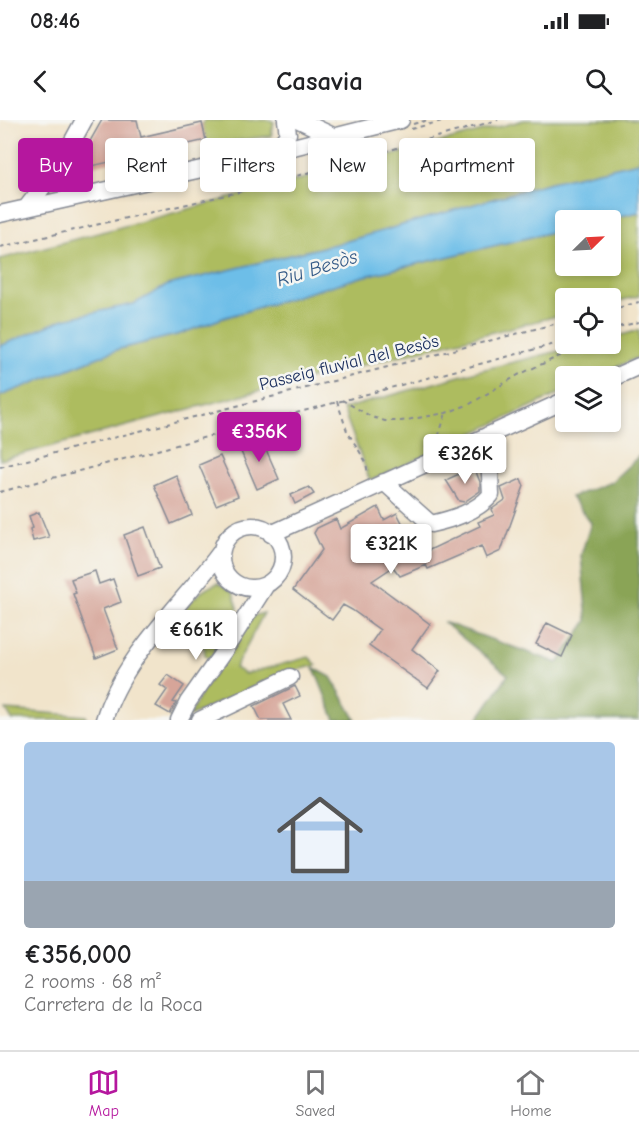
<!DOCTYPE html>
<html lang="en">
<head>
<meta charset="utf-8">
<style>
	body { margin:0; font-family:"Comic Neue",sans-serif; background:#f2f2f2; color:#202124; height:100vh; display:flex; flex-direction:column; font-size:22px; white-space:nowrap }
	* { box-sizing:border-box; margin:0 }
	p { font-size:20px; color:#757577 }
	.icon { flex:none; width:33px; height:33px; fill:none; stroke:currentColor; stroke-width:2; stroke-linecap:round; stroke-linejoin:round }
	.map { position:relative; height:600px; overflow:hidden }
	.details { display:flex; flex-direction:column; background:#fff; flex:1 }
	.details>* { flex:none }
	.guide { position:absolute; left:18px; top:18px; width:603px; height:54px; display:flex; gap:12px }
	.needle { width:39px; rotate:66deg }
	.controls { position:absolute; left:555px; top:90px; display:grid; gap:12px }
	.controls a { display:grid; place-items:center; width:66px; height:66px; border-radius:6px; background:#fff; box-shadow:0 3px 9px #0003; font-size:30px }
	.price { position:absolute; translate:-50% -51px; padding:0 14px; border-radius:6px; background:#fff; color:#222; font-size:20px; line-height:39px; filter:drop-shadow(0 2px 3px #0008) }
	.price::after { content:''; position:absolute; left:50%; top:36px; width:18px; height:14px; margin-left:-9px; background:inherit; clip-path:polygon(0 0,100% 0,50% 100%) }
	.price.selected { background:#b5179e; color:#fff }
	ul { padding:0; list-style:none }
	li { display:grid; align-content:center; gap:12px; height:318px; padding:0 24px }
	li span { display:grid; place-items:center; height:186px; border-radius:6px; color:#555 }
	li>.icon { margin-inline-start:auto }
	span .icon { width:108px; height:108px; fill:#fffc; stroke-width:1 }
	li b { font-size:26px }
	.chip { padding:0 21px; border-radius:6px; background:#fff; box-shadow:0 3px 9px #0003; font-size:21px; line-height:54px }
	.chip.selected { background:#b5179e; color:#fff }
	.status { display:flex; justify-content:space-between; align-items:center; height:42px; padding:0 30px; background:#fff; direction:ltr }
	.status svg { height:16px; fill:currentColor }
	header { display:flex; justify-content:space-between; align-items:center; height:78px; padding:0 24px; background:#fff; font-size:27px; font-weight:700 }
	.tabs { display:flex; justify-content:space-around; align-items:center; height:84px; border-top:2px solid #e0e0e0; background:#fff; font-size:16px; color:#757577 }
	.tabs a { display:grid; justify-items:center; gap:3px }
	.tabs .selected { color:#b5179e }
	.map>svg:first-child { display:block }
	.green { fill:#adbc5f; stroke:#64765e; stroke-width:1.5 }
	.forest { fill:#8aa456; stroke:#526a5a; stroke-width:1.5 }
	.water { fill:#6dbee8; stroke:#4476a3; stroke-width:1.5 }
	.building { fill:#d6a599 }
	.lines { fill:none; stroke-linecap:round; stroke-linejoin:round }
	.minor-casing { stroke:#868a94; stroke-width:19 }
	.path { stroke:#868a94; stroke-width:2; stroke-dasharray:4.5 4.5; stroke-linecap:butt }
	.minor { stroke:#fff; stroke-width:16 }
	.labels { text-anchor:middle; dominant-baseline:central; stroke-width:5; stroke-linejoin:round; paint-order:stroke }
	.street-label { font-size:18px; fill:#1b2f5e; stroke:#f6f6f2 }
	.water-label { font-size:20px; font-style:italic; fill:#345a87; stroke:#f6f6f2 }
</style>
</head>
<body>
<div class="status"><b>08:46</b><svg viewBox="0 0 49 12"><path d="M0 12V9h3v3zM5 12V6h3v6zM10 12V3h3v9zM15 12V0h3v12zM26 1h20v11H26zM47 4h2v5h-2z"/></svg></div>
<header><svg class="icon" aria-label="back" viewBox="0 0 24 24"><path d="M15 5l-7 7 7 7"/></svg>Casavia<svg class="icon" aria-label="search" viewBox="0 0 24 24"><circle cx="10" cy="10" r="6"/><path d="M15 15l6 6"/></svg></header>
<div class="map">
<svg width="639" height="600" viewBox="0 0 639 600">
	<rect width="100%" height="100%" fill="#f6f6f2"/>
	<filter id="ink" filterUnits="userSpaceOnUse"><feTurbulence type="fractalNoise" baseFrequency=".0167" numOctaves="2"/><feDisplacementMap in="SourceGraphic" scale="12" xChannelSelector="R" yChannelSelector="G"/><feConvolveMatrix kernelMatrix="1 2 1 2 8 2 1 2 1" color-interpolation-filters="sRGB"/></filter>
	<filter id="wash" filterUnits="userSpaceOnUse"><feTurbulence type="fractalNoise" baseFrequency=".008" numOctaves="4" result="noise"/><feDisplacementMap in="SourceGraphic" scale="24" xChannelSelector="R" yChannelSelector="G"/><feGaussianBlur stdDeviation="1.35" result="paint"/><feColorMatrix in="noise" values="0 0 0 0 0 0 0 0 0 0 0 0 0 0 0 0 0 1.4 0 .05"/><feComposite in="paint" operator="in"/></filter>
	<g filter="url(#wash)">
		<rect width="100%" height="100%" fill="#f1e4cb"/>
		<path class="green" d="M205 0H270L274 2 271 16 207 25 202 5Z
			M524 0H639V42L551 62 344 122 168 165 134 184 64 199 0 226V139Z
			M639 92V176L611 183 610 178H566L565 194 216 282 0 340V276L119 229 180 214 223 198 361 157 565 109 566 146H610V100H603Z
			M639 210V237L597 256H566L565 271 370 361 343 289 477 251 588 224H610L611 218Z
			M218 463 233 472 238 488 233 500 210 539 205 535 204 526 170 507C184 489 196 471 218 463Z
			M264 493 235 548 245 554 309 537 317 545 282 554 189 596 206 566 253 496Z
			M6 590 86 596V600H12Z"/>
		<path class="forest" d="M639 336V600H477L508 555 443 502 558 543 587 501 581 435 591 403 571 377 611 362Z
			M314 548 331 557 356 600H335Z"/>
		<path class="water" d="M639 42V92L603 100H566L565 109 361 157 223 198 180 214 119 229 0 276V226L64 199 134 184 168 165 344 122 551 62Z"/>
		<g id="blocks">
			<path class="building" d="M102 0H137L141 17 202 3 206 20 92 46 90 41 86 42 84 32Z
				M261 318 279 359 257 369 239 327Z
				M220 336 238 376 216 385 199 345Z
				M474 347 480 362V371L464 382 459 381 446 360Z
				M176 355 192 395 171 404 154 365Z
				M521 359 524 366 501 431 486 438 481 426 428 449 426 445 400 456 393 447 372 461 430 504 412 529 440 551 428 568 369 526 380 510 352 490 343 485 332 500 293 470 322 430 314 413 317 408 336 399 340 409 378 387 384 400 397 393 419 435 480 406 478 402 494 395 492 389 505 380 501 368Z
				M309 367 314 374 295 384 291 375Z
				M39 392 49 417 33 421 30 409 33 408 29 396Z
				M145 407 160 448 138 456 124 415Z
				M95 451 99 464 113 459 121 482 103 489 118 529 96 538 73 474 76 473 71 459Z
				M547 503 572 515 562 537 536 524Z
				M168 555 184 566 173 582 176 583 170 594 156 586 167 570 160 565Z
				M295 566 300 576 283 584 291 600H261L254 586Z"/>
		</g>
	</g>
	<g filter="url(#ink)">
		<use href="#blocks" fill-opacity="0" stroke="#868a94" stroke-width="1.5"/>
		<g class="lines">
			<defs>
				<path id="minor" d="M299 0 333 16
					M276 31 288 14 286 0
					M27 87 59 46 84 0
					M0 94 233 42 401 0
					M610 259 639 246
					M384 362 431 404C453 399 476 392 491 375L488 315
					M221 437a31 31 0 1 1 62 0a31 31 0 1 1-62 0Z
					M271 414 566 280
					M104 600C123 536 184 483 222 430
					M179 600 188 582 224 531 266 465
					M200 600 290 557"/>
			</defs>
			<use href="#minor" class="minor-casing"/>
			<path class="path" d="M413 4 428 0
				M411 9 446 0
				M0 127 235 73 498 0
				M610 190 639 182
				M610 209 639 202
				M342 280 372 297 385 301H401L446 293 470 284 518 255 575 229 579 224
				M337 281 347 311 366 342 368 355
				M425 328 438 318 446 293
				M0 347 566 201
				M0 372 566 221"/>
			<use href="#minor" class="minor"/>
		</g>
	</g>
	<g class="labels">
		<g class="street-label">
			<text transform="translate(349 243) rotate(-14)">Passeig fluvial del Besòs</text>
		</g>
		<g class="water-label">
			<text transform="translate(317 148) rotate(-17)">Riu Besòs</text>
		</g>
	</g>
</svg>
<div class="controls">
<a><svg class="needle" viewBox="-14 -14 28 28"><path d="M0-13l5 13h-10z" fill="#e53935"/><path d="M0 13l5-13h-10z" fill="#757577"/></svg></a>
<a><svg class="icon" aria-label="locate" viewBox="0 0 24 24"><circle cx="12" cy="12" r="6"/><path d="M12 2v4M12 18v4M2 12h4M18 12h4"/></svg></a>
<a><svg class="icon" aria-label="layers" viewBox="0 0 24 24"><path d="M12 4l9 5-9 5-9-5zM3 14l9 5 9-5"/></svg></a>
</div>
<b class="price selected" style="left:259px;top:343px">€356K</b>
<b class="price" style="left:465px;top:365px">€326K</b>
<b class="price" style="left:391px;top:455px">€321K</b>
<b class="price" style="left:196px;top:541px">€661K</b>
<div class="guide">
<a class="chip selected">Buy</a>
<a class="chip">Rent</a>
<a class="chip">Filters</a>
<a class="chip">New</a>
<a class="chip">Apartment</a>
</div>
</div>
<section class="details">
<ul>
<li><span style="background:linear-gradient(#a9c7e8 75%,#9aa5b1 0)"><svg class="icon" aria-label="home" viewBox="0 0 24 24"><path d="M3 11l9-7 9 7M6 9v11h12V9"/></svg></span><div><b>€356,000</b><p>2 rooms · 68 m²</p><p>Carretera de la Roca</p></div></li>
</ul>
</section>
<nav class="tabs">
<a class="selected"><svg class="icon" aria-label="map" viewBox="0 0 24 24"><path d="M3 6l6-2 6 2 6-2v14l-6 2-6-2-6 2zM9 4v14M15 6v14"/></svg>Map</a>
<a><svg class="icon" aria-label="saved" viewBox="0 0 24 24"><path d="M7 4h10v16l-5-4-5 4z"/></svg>Saved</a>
<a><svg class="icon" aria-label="home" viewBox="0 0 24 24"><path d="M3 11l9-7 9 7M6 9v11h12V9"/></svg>Home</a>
</nav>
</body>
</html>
